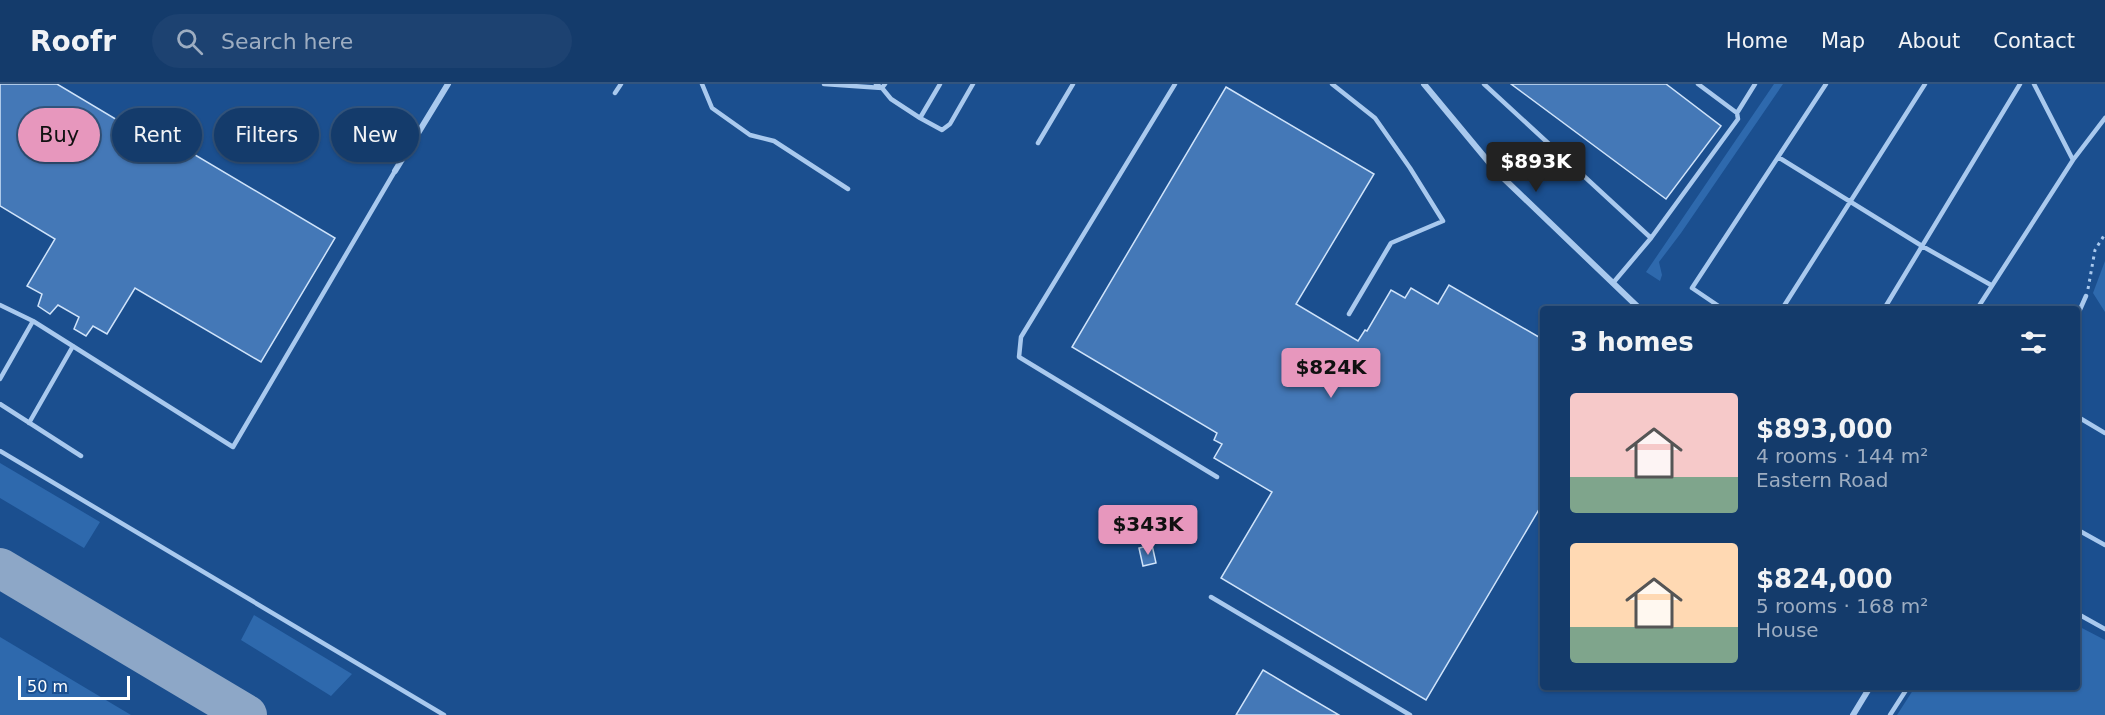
<!DOCTYPE html>
<html lang="en">
<head>
<meta charset="utf-8">
<style>
	body { margin:0; font-family:"DejaVu Sans",sans-serif; background:#1d4271; color:#f1f3f6; height:100vh; display:flex; flex-direction:column; font-size:22px; white-space:nowrap }
	* { box-sizing:border-box; margin:0 }
	p { font-size:20px; color:#9dadc1 }
	.icon { flex:none; width:33px; height:33px; fill:none; stroke:currentColor; stroke-width:2; stroke-linecap:round; stroke-linejoin:round }
	.map { position:relative; flex:1; overflow:hidden }
	.details { position:absolute; left:1540px; top:222px; width:540px; height:384px; display:flex; flex-direction:column; background:#143b6b; border-radius:6px; box-shadow:0 2px 4px #0004,0 0 0 2px #33557e }
	.details>* { flex:none }
	.hud { position:absolute; left:18px; top:24px; width:570px; height:54px; display:flex; gap:12px }
	.scale { position:absolute; left:18px; bottom:15px; width:112px; box-sizing:border-box; padding-left:6px; border:3px solid #fff; border-top:0; font-size:16px; line-height:21px; white-space:nowrap; color:#fff; -webkit-text-stroke:4px #1b4f8f; paint-order:stroke }
	.price { position:absolute; translate:-50% -51px; padding:0 14px; border-radius:6px; background:#e797bd; color:#111; font-size:20px; line-height:39px; filter:drop-shadow(0 2px 3px #0008) }
	.price::after { content:''; position:absolute; left:50%; top:36px; width:18px; height:14px; margin-left:-9px; background:inherit; clip-path:polygon(0 0,100% 0,50% 100%) }
	.price.on { background:#222; color:#fff }
	ul { padding:0; list-style:none }
	li { display:flex; align-items:center; gap:18px; height:150px; padding:0 30px }
	li span { display:grid; place-items:center; flex:none; width:168px; height:120px; border-radius:6px; color:#555 }
	li>.icon { margin-inline-start:auto }
	span .icon { width:72px; height:72px; fill:#fffc; stroke-width:1 }
	li b { font-size:26px }
	h2 { display:flex; justify-content:space-between; align-items:center; height:72px; padding:0 30px; font-size:26px }
	.pill { padding:0 21px; border-radius:27px; background:#143b6b; box-shadow:0 2px 4px #0004,0 0 0 2px #33557e; font-size:21px; line-height:54px }
	.pill.on { background:#e797bd; color:#111 }
	header { display:flex; align-items:center; gap:36px; box-sizing:border-box; height:84px; padding:0 30px; background:#143b6b; border-bottom:2px solid #33557e }
	header strong { font-size:28px }
	nav { display:flex; gap:33px; margin-inline-start:auto; font-size:21px }
	.search { width:420px; height:54px; background:#1d4271; display:flex; align-items:center; gap:15px; box-sizing:border-box; padding:0 21px; border-radius:33px; color:#9dadc1; font-size:22px }
	.map>svg:first-child { display:block }
	.green { fill:#2e69ad }
	.lines { fill:none; stroke-linecap:round; stroke-linejoin:round }
	.taxiway { stroke:#8da7c7; stroke-width:40 }
	.building { fill:#4478b7; stroke:#cfe3fa; stroke-width:1.5 }
	.path { stroke:#a9c9ee; stroke-width:3; stroke-dasharray:3 4.5; stroke-linecap:butt }
	.lane { stroke:#a9c9ee; stroke-width:4.5 }
	.street { stroke:#a9c9ee; stroke-width:6 }
</style>
</head>
<body>
<header>
<strong>Roofr</strong>
<div class="search"><svg class="icon" aria-label="search" viewBox="0 0 24 24"><circle cx="10" cy="10" r="6"/><path d="M15 15l6 6"/></svg>Search here</div>
<nav><a>Home</a><a>Map</a><a>About</a><a>Contact</a></nav>
</header>
<div class="map">
<svg width="2105" height="631" viewBox="0 0 2105 631">
	<rect width="100%" height="100%" fill="#1b4f8f"/>
	<path class="green" d="M1774 0H1783L1681 149 1659 178 1662 191 1660 197 1646 188Z
		M2105 177V228L2093 209Z
		M0 379 100 438 84 464 0 414Z
		M254 531 352 590 331 612 241 556Z
		M2078 542 2105 556V631H1897L1915 603H2078Z
		M0 553 131 631H0Z"/>
	<g class="lines">
		<path class="taxiway" d="M0 484 247 631"/>
	</g>
	<path class="building" d="M0 0H57L169 67 175 59 335 154 261 278 135 204 107 250 93 242 86 252 74 245 79 233 58 221 50 230 38 222 42 210 27 202 55 155 0 122Z
		M1511 0H1666L1721 42 1666 115Z
		M1226 3 1374 90 1296 220 1358 257 1365 246 1367 247 1391 206 1405 214 1411 204 1438 220 1449 201 1544 256V417L1426 616 1221 494 1272 408 1214 374 1222 360 1214 356 1217 349 1072 263Z
		M1152 461 1156 479 1143 482 1139 464Z
		M1263 586 1298 607 1339 631H1236Z"/>
	<g class="lines">
		<path class="path" d="M2088 205 2095 166 2105 150"/>
		<path class="lane" d="M702 0 712 24 750 51 774 57 848 105
			M824 0 882 4 885 0
			M876 0 882 4 891 15 920 34 940 0
			M1175 0 1021 253 1019 273 1217 393
			M1332 0 1375 34 1410 84 1443 137 1391 159 1349 230
			M1484 0 1651 154 1738 35 1737 29 1698 0
			M615 9 621 0
			M1737 29 1755 0
			M920 34 942 46 950 40 973 0
			M1038 59 1073 0
			M1778 73 1922 162 1991 201
			M2073 76 2105 34
			M1613 199 1651 154
			M0 221 33 237 233 363 395 87
			M1723 225 1692 204 1826 0
			M1782 225 1925 0
			M1884 225 2020 0
			M1977 225 2073 76 2034 0
			M2078 230 2086 212
			M0 295 33 237
			M0 320 81 372
			M2078 333 2105 349
			M29 339 73 262
			M0 367 444 631
			M2078 446 2105 461
			M1211 513 1410 631
			M2078 530 2105 545
			M1890 631 1908 603"/>
		<path class="street" d="M1424 0 1497 88 1640 225
			M395 87 448 0
			M1853 631 1870 603"/>
	</g>
</svg>
<div class="scale">50 m</div>
<b class="price on" style="left:1536px;top:109px">$893K</b>
<b class="price" style="left:1331px;top:315px">$824K</b>
<b class="price" style="left:1148px;top:472px">$343K</b>
<div class="hud">
<a class="pill on">Buy</a>
<a class="pill">Rent</a>
<a class="pill">Filters</a>
<a class="pill">New</a>
</div>
<section class="details">
<h2>3 homes<svg class="icon" aria-label="filters" viewBox="0 0 24 24"><path d="M4 7h16M4 17h16"/><circle cx="9" cy="7" r="2"/><circle cx="15" cy="17" r="2"/></svg></h2>
<ul>
<li><span style="background:linear-gradient(#f6c9c9 70%,#7fa58c 0)"><svg class="icon" aria-label="home" viewBox="0 0 24 24"><path d="M3 11l9-7 9 7M6 9v11h12V9"/></svg></span><div><b>$893,000</b><p>4 rooms · 144 m²</p><p>Eastern Road</p></div></li>
<li><span style="background:linear-gradient(#ffd9b3 70%,#7fa58c 0)"><svg class="icon" aria-label="home" viewBox="0 0 24 24"><path d="M3 11l9-7 9 7M6 9v11h12V9"/></svg></span><div><b>$824,000</b><p>5 rooms · 168 m²</p><p>House</p></div></li>
</ul>
</section>
</div>
</body>
</html>
